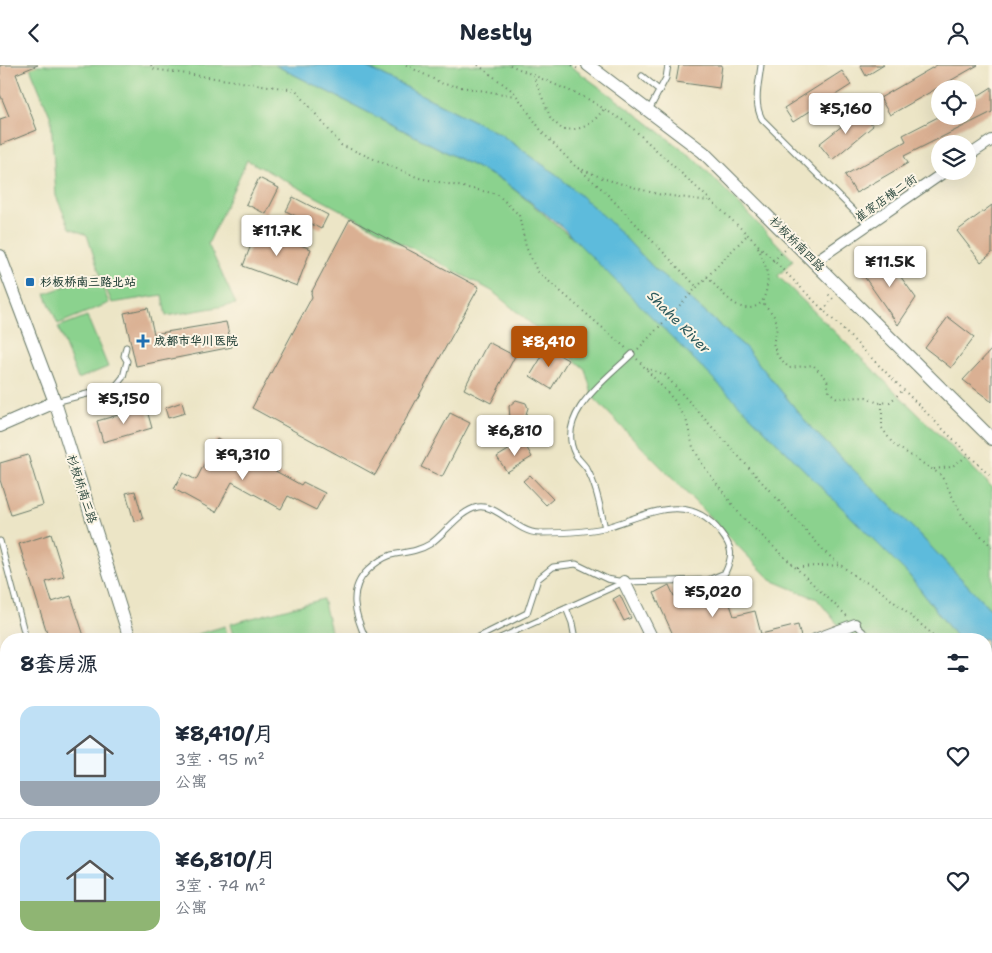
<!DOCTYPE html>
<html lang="zh">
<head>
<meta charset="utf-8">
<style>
	body { margin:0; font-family:"Shantell Sans","LXGW WenKai TC",sans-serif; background:#f6f6f7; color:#1f2937; height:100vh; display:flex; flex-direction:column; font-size:19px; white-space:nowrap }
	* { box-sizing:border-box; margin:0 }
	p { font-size:16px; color:#747a83 }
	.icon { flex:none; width:28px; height:28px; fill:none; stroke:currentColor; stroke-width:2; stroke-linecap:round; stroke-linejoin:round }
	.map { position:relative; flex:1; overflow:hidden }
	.details { position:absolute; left:0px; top:568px; width:992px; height:321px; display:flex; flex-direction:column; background:#fff; border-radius:20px 20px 0 0; box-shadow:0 5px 20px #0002 }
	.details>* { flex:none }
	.tools { position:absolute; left:931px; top:15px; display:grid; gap:10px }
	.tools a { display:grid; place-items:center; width:45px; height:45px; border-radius:50%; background:#fff; box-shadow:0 5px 20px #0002; font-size:25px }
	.price { position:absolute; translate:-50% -42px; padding:0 11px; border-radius:5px; background:#fff; color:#222; font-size:16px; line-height:32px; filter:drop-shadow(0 1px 2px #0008) }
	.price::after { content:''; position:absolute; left:50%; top:30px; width:15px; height:11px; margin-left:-8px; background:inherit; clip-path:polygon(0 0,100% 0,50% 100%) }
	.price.current { background:#b45309; color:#fff }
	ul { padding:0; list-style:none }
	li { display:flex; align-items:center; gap:15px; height:125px; padding:0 20px }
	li+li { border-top:1px solid #e0e1e3 }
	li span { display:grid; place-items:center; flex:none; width:140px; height:100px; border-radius:15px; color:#555 }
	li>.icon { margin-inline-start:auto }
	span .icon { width:60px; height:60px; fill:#fffc; stroke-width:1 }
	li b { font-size:21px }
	h2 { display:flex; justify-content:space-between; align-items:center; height:60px; padding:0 20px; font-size:21px }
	header { display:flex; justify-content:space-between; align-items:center; height:65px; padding:0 20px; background:#fff; font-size:22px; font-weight:700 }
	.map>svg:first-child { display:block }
	.green { fill:#8bd28e; stroke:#558861 }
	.water { fill:#5dbbdc; stroke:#3e7c88 }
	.building { fill:#dab093 }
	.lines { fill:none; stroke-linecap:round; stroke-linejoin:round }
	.service-casing { stroke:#677867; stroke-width:7 }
	.minor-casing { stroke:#677867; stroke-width:12 }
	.tertiary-casing { stroke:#677867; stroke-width:14 }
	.path { stroke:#677867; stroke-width:2; stroke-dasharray:1 4; stroke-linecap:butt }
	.service { stroke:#fff; stroke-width:5 }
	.minor { stroke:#fff; stroke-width:10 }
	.tertiary { stroke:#fff; stroke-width:12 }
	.poi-dot { fill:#1f6fb2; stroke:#fcf5e5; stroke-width:2 }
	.labels { text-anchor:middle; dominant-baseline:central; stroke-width:4; stroke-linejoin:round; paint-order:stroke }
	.street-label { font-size:12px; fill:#1f3d34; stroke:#fcf5e5 }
	.poi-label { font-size:12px; font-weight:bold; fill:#1f3d34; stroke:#fcf5e5; text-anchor:start }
	.water-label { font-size:14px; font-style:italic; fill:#2e5c5e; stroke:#fcf5e5 }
</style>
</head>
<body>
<header><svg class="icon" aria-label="back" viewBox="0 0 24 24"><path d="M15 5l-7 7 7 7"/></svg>Nestly<svg class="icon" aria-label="person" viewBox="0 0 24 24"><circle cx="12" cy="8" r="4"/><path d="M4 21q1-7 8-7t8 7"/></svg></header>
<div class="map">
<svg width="992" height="888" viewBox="0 0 992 888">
	<rect width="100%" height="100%" fill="#fcf5e5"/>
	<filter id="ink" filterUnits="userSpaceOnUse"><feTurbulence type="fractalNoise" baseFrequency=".02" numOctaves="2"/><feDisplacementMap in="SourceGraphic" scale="10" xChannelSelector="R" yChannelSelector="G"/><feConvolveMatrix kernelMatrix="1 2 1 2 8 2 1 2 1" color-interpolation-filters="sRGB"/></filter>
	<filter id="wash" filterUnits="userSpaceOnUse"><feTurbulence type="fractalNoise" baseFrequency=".0096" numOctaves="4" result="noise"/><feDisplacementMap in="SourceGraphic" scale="20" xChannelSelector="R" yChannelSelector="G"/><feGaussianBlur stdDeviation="1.12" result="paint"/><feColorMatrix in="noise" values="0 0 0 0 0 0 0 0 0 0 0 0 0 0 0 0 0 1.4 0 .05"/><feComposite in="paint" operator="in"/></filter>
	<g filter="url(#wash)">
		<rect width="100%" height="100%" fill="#ece5c6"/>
		<path class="green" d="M29 0H275L505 117 582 181 909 510 958 574H850L817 534 771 515 593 332 585 304 492 226 247 95 208 179 236 239 166 251 162 230 112 238 98 204 87 170 70 163 56 131 51 53Z
			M362 0H569L643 54 699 98 793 195 778 211 992 422V546L913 463 812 364 746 283 653 202 608 155 557 110 500 69Z
			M97 209 109 238 58 259 45 229Z
			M87 251 108 302 78 314 58 262Z
			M323 534 333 574H234L230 559Z
			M225 561 228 574H181Z
			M986 610 992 618V729L986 736Z
			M992 782V883L989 888H938L937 883 986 882V787Z
			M822 883H900L902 888H825Z"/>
		<path class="water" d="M275 0H362L500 69 557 110 608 155 653 202 746 283 812 364 913 463 992 546V618L986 610V574H958L909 510 561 161 505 117Z
			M992 729V782L986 787V736Z
			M900 883H937L938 888H902Z"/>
		<g id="blocks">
			<path class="building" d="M0 0H38L16 9 37 65 0 80V54L9 51 0 29Z
				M679 0H722L719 23 676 17Z
				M860 0H884L866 11Z
				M937 0H978L890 50 880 33Z
				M842 6 851 20 793 57 784 43Z
				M992 22V47L904 91 908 98 856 128 845 110 906 76 903 70 940 51H968V37Z
				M861 46 873 61 832 95 819 79Z
				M259 113 279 123 266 149 246 139Z
				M293 132 328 150 321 164 286 146Z
				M992 140V188L981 197 957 166Z
				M350 154 479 222 375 410 252 343 312 232 311 228Z
				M257 164 311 184 297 221 243 201Z
				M885 190 916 233 898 260 861 207Z
				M148 243 154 269 226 257 232 282 136 301 124 248Z
				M948 252 974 272 951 303 925 283Z
				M488 277 515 291 491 338 464 324Z
				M547 283 568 295 551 324 530 311Z
				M992 284V337L963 315Z
				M516 335 526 338 528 343 525 352 514 355 517 364 515 381 501 373 497 365 499 359 510 354 509 341Z
				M182 337 185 348 168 353 165 343Z
				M146 342 152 363 103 377 97 356Z
				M450 348 470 358 442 412 421 402Z
				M217 374 301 420 303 417 325 428 316 445 288 431 281 444 232 417 216 447 174 424 183 408 196 415Z
				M523 376 532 392 507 407 497 392Z
				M28 390 43 440 11 450 0 415V398Z
				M530 410 553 434 546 440 523 416Z
				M135 426 143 454 134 456 126 428Z
				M51 469 64 511 46 517 52 537 71 531 84 571 75 574H49L19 479Z
				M669 520 674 531 724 522 734 551 755 546 761 569 798 560 801 572 793 574H675L654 528Z
				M620 530 631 553 624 556 613 534Z"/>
		</g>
	</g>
	<g filter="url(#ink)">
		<use href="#blocks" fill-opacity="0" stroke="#677867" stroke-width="1"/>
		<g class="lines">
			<defs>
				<path id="service" d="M761 0C759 18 753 38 762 54L868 160
					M642 11 659 25
					M649 45 666 13 668 0
					M55 337 115 322 123 312 127 296 124 291 126 282
					M605 463C600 443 597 422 587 404 584 399 578 394 575 389 555 349 608 313 632 289
					M0 476 26 574
					M566 543 572 558 575 574
					M855 559 871 574
					M366 574C355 550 347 525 368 505 374 499 383 493 391 490 405 487 417 487 430 479 445 469 459 446 478 442 498 439 517 468 539 468 558 468 589 467 607 462 648 450 688 425 721 468 733 483 733 491 725 508L708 515 624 517 607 514 576 499 553 502 538 514 527 548 475 574
					M498 574 624 517
					M986 701 992 702
					M0 819 6 816
					M0 868 6 881
					M7 882 9 888
					M19 882 21 888"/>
				<path id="minor" d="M968 91 992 75
					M814 197 946 106
					M815 574 855 559
					M473 882V888
					M660 882 663 888"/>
				<path id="tertiary" d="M588 0 703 87 992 374
					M0 191 55 337 130 574
					M0 361 55 337
					M624 517 652 574
					M806 882 809 888
					M108 888 119 882"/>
			</defs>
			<use href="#service" class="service-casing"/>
			<use href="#minor" class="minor-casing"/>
			<use href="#tertiary" class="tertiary-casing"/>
			<path class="path" d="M151 0 153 4 296 25 341 80 419 113 497 129 519 150 526 182 537 206 627 284
				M406 0 443 19 515 31
				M478 0 514 27 543 68 576 102 605 114 657 129 709 136
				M510 0 586 33 627 58 747 169 992 413
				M572 0 578 4
				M533 10 551 54 563 65C585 64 590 61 604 44
				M578 103 603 125 697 222
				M758 182C767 202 772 216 762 237 778 254 780 256 773 278L777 290 789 303 813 300 827 314 829 327 837 333 866 332 878 338 890 337 903 325
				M773 196 786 184
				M707 212C722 226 741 256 762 237
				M823 245 833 234 828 229
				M638 284 747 170
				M637 294 674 335 686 354 693 382 703 400 741 451 848 552
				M646 303 665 310 827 489 857 513 876 522 931 568 934 574
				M882 338V363L893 379 941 410 963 452 992 482
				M934 404 951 402 969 390
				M797 502 842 500
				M0 618 6 617
				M0 666 6 662
				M986 808 992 804
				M986 869 992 858
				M885 882 886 888
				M956 882 957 888
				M977 888 980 882"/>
			<use href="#service" class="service"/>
			<use href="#minor" class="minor"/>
			<use href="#tertiary" class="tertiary"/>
		</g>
	</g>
	<g class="poi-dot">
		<rect x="25" y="212" width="10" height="10" rx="2.5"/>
		<path d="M140.5 268.5h5v5h5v5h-5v5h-5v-5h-5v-5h5z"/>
	</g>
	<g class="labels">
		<g class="street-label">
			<text transform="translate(886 133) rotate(-35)">崔家店横二街</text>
			<text transform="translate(797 179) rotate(45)">杉板桥南四路</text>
			<text transform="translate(82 424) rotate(72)">杉板桥南三路</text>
		</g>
		<g class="poi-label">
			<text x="40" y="217">杉板桥南三路北站</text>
			<text x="154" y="276">成都市华川医院</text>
		</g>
		<g class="water-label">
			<text transform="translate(679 257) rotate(45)">Shahe River</text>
		</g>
	</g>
</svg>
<div class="tools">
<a><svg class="icon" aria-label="locate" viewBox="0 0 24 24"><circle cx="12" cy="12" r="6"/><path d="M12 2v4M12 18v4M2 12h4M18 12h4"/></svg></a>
<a><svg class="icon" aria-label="layers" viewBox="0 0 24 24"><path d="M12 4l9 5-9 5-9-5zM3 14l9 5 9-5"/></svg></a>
</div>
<b class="price" style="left:846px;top:70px">¥5,160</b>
<b class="price" style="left:277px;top:192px">¥11.7K</b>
<b class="price" style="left:890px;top:223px">¥11.5K</b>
<b class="price current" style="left:549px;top:303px">¥8,410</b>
<b class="price" style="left:124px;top:360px">¥5,150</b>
<b class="price" style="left:515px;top:392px">¥6,810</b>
<b class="price" style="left:243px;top:416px">¥9,310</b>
<b class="price" style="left:713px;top:553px">¥5,020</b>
<section class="details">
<h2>8套房源<svg class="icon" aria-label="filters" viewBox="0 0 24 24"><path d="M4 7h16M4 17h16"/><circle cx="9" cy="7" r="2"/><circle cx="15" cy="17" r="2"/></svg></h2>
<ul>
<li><span style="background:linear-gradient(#bfe0f5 75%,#9aa5b1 0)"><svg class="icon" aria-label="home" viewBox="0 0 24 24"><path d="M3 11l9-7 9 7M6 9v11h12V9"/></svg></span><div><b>¥8,410/月</b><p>3室 · 95 m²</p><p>公寓</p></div><svg class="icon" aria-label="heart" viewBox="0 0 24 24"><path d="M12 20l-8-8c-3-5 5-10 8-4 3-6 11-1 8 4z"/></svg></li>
<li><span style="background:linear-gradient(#bfe0f5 70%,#8fb573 0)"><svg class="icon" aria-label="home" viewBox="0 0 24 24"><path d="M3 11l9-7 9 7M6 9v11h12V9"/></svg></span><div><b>¥6,810/月</b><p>3室 · 74 m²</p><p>公寓</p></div><svg class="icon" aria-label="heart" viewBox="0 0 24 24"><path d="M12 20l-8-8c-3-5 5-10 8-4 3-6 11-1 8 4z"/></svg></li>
</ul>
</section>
</div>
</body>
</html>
